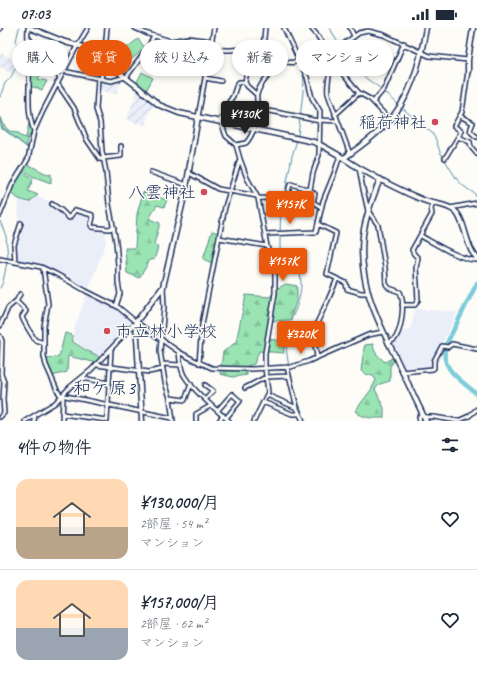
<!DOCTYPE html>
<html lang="ja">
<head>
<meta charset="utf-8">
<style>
	body { margin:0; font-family:Caveat,"Klee One",sans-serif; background:#f6f6f7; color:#1f2937; height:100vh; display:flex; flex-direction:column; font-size:15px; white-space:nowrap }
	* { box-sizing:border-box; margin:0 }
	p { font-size:13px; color:#747a83 }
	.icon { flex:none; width:22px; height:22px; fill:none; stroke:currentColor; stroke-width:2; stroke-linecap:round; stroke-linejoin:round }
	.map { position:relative; height:393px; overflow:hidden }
	.side { display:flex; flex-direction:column; background:#fff; flex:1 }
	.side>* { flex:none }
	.guide { position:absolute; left:12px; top:12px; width:453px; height:36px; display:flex; gap:8px }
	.price { position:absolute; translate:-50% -34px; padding:0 9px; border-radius:4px; background:#ea580c; color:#fff; font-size:13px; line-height:26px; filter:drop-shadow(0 1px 2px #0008) }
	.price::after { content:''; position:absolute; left:50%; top:24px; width:12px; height:9px; margin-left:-6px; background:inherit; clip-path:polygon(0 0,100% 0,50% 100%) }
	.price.on { background:#222; color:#fff }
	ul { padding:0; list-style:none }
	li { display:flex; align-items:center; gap:12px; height:100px; padding:0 16px }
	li+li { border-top:1px solid #e0e1e3 }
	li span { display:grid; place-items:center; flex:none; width:112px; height:80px; border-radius:12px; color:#555 }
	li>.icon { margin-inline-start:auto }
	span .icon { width:48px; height:48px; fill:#fffc; stroke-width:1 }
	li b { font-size:17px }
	h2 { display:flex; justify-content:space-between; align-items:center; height:48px; padding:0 16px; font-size:17px }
	.pill { padding:0 14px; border-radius:18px; background:#fff; box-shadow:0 2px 6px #0003; font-size:14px; line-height:36px }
	.pill.on { background:#ea580c; color:#fff }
	.status { display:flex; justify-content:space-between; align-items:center; height:28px; padding:0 20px; background:#fff; direction:ltr }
	.status svg { height:11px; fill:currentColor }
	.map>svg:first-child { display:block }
	.built { fill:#eaeef9 }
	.industrial { fill:url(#industrial-furrows) }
	.grass { fill:#9ae4b3; stroke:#5a8a88 }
	.forest { fill:url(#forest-firs); stroke:#5a8a88 }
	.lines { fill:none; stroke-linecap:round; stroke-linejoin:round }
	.stream { stroke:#568da8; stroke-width:1 }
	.river { stroke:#7dccda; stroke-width:4.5 }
	.street-casing { stroke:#1b2f5e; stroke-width:6 }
	.secondary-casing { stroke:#1b2f5e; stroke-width:7 }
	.street { stroke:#fdfcf7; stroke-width:3 }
	.secondary { stroke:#fdfcf7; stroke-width:4 }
	.poi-dot { fill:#d1495b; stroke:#fdfcf7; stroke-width:1.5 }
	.labels { text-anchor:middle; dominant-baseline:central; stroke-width:3; stroke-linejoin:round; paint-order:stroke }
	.poi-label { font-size:17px; fill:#1b2f5e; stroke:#fdfcf7; text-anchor:end }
	.neighbourhood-label { font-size:18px; fill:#1b2f5e; stroke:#fdfcf7 }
</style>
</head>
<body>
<div class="status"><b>07:03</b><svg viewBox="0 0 49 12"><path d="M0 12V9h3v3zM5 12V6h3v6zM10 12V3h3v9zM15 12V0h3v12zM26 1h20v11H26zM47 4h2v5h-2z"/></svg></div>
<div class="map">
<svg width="477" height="393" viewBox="0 0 477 393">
	<defs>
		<pattern id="industrial-furrows" width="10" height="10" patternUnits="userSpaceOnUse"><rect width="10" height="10" fill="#eaeef9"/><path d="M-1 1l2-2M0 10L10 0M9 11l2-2" fill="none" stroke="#c8ccd8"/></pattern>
		<pattern id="forest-firs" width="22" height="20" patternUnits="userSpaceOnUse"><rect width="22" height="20" fill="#9ae4b3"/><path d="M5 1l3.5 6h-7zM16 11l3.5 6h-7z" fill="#84c49c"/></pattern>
	</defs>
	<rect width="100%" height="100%" fill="#fdfcf7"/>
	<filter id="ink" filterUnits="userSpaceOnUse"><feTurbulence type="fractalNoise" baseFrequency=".025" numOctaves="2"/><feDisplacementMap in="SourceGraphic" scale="8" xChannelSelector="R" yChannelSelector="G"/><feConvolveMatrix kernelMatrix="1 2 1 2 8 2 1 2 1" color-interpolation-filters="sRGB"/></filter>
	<g filter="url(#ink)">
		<path class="built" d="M37 169 52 174 51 177 61 184 70 192 74 183 92 188 89 199 106 203V215L88 263 61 247 57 242 53 243 16 232V216L21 194H19L18 192 19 171 29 175Z
			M87 266 117 280 133 292V295L101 331 90 325 73 311 74 301Z
			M415 281 458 284 433 333V339L404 342 392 315 397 311 400 304 410 302Z"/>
		<path class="industrial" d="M0 25 17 33 12 46 0 39Z
			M122 51 116 66 98 62 99 52H100L111 53Z
			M138 62 154 76 148 87 145 97 126 92Z"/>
		<path class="grass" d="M138 11 145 20 132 31 124 22Z
			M35 34 42 39 45 35 47 37 38 51 47 53 42 62 34 59 29 60 30 35Z
			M142 44 153 50 147 61 143 62 136 56Z
			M0 89H1C4 99 8 105 19 105L20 108 26 110 29 95 31 96 32 105 28 109 26 116 29 121 6 102 4 101 2 102 0 92 1 94Z
			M27 136 49 147 51 146V155L32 148 23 142Z
			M23 144 33 151 28 163 38 167 29 174 19 171 10 165 17 152Z"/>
		<path class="forest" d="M143 164 167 172 164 179 157 177 149 191 160 195 154 216 158 219 154 232 151 231 139 250 127 245 125 220H135L137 186Z
			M212 203 219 205 214 236 203 231Z
			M286 256 297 258V271L290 292 271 293 267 311 284 313V325L259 323 254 336 247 338V347L233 349 220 346 223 324 236 314 246 267 270 269 276 261Z
			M65 305 72 307 73 314C79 317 84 322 90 324 95 326 97 327 101 331L97 335 68 328 67 344 52 348 45 331 59 329Z
			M373 316C374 325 378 328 385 334L392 330 394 332 390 339V353L380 356 375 361 384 380V390C372 390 364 391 355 383L371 362 376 352 373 348 365 346 361 343 364 320 365 317Z"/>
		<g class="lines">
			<path class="stream" d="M282 0 296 32
				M330 0 339 17
				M341 20 354 42 380 60 399 77
				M0 69 5 55C15 49 23 22 16 13L19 0
				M401 79 432 105 436 112 440 124 456 150 462 157 475 166 477 171
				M0 90 3 101 29 121
				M298 108 304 55 303 46 298 35
				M284 169 292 128 297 112
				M4 172 10 159
				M0 193 6 208 8 230
				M280 204 281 180 283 172
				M280 207V220L282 224 299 242C304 258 299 275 292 290 290 295 286 301 286 307 285 337 296 365 305 393
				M0 260 3 254 7 234"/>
			<path class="river" d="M477 255 446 317C438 340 462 353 477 366"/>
			<defs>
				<path id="street" d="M28 0C27 14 29 27 29 41 30 62 26 82 34 103
					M135 0 148 6 171 13 189 10 211 13
					M284 0 307 49 312 70 320 83 319 127 313 145 310 162 315 166 313 174 321 179
					M311 0 317 7 341 44 359 65 335 87
					M350 0 354 8
					M0 1V0
					M29 10 38 25 60 50
					M263 20 265 0
					M210 21C215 21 221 22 226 22 241 23 272 14 280 30 276 44 259 53 257 67 256 71 258 76 258 80 257 92 255 105 246 115L236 117
					M251 22 245 54 247 58 257 67
					M327 23 341 18 359 5 368 3 384 7 429 28 468 32
					M331 30C332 42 326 54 328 66L350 126
					M280 32C299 41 309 23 327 22
					M104 33 107 0
					M63 43 111 53 125 49
					M98 50 96 81 100 94 102 123 106 144 109 176 116 214 118 237V254L120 266 116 278
					M126 50C135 36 147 24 154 8
					M205 50 221 53
					M101 51 104 33
					M57 55 74 80 87 112 100 131 104 132
					M359 65 370 71 390 92
					M373 74 384 61 404 15
					M226 85 227 77 233 68 237 56 239 54H245
					M460 88 473 95C469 104 469 103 477 109
					M198 89 214 0
					M320 92 337 93
					M219 93 226 85C245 82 266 81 285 86 297 88 308 91 319 93
					M221 94 226 108 236 117 240 131 247 150 258 170 267 218 275 246V265L265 325V340L268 364 254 393
					M458 109 461 103 454 98 462 84 468 43
					M103 130 121 128V118
					M445 130 458 109 470 114 471 119 477 126
					M359 140 363 161 368 183 378 197 385 239 386 256 389 260 400 264C405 274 402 299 396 309 395 312 391 313 388 315
					M151 144 187 157
					M189 145 218 161 257 168
					M258 170 286 171 290 157 291 156 310 162
					M52 176 62 183 69 190 75 182 92 187 93 189 91 197 92 199 109 201 114 199
					M450 180 477 175
					M0 187 12 157 28 131 34 103 43 83 76 20 88 0
					M318 196 336 205 327 246 346 255 347 261 361 265H368
					M265 206 316 204 323 173 334 146 340 128
					M421 208C434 215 462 233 477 232
					M219 210 267 218
					M0 231 41 239 56 246 86 263 118 279 136 294 179 324 194 332 212 340 251 341 291 339 309 333 368 307 383 304
					M15 234 14 217 21 195
					M43 240 48 276 44 298V329L46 337 57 362 63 371 62 393
					M163 259 164 279 160 323 165 354 170 370 173 393
					M16 273 26 283 22 289C25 297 31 305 35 312L44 315
					M402 277H415L418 272 416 240 418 230 414 226 412 222 432 186 431 181 433 175
					M0 298 8 280 17 272 20 266
					M0 308 2 313 1 346 4 354 3 371 4 385 0 389
					M179 324C180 332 180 342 185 349 194 363 216 382 229 393
					M317 329 314 311V301L328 272 337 251
					M199 335 202 296 225 179 240 131
					M162 336 181 337
					M97 337 149 344 163 341
					M287 339 297 380 303 393
					M402 344 433 341 434 340V333L442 318 448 319 452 316 477 321
					M82 350 109 355
					M205 357 213 363 206 371
					M245 360 266 349 289 348
					M61 367 172 390
					M267 367 297 380
					M170 370 185 372 191 356
					M263 374 292 386H300
					M218 382 232 366 240 373 226 390
					M62 386 107 392
					M424 389H434L458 393
					M25 393 55 375 70 359 91 342 136 294
					M34 393 35 387
					M107 393 111 322
					M196 393V386L212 377
					M219 393 223 387
					M420 393 419 389 422 386
					M458 393 469 388 477 381"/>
				<path id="secondary" d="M30 0 65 14 87 20 138 59 159 77 179 85 314 114C331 121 344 131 359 140 380 152 401 163 423 172 432 176 447 176 455 183 466 193 465 219 477 230
					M468 43V32L473 0
					M344 130C358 120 373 110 385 97 411 72 420 34 426 0
					M380 151C373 169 366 187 363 207 358 251 374 285 393 324 404 347 415 370 426 393
					M142 393 136 294 163 259 186 160 198 89"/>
			</defs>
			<use href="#street" class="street-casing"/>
			<use href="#secondary" class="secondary-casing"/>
			<use href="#street" class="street"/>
			<use href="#secondary" class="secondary"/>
		</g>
	</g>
	<g class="poi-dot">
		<circle cx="435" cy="94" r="4"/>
		<circle cx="204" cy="164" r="4"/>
		<circle cx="107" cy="303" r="4"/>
	</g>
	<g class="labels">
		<g class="poi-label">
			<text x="427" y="94">稲荷神社</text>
			<text x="196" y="164">八雲神社</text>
			<text x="115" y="303" text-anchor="start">市立林小学校</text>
		</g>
		<g class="neighbourhood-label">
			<text x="104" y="360">和ケ原3</text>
		</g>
	</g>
</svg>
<b class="price on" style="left:245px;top:107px">¥130K</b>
<b class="price" style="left:290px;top:197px">¥157K</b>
<b class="price" style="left:283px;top:254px">¥157K</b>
<b class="price" style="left:301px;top:327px">¥320K</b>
<div class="guide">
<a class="pill">購入</a>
<a class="pill on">賃貸</a>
<a class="pill">絞り込み</a>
<a class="pill">新着</a>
<a class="pill">マンション</a>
</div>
</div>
<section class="side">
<h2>4件の物件<svg class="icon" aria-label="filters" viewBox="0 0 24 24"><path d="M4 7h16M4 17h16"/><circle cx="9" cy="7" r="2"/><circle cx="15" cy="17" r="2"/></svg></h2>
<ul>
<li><span style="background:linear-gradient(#ffd9b3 60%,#b9a48a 0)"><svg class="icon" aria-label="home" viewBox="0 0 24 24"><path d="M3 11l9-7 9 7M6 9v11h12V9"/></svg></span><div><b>¥130,000/月</b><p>2部屋 · 54 m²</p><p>マンション</p></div><svg class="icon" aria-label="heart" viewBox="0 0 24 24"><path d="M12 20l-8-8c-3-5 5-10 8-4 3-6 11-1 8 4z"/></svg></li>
<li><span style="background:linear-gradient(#ffd9b3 60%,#9aa5b1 0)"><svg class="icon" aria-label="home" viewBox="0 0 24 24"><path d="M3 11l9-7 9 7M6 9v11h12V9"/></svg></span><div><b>¥157,000/月</b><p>2部屋 · 62 m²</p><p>マンション</p></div><svg class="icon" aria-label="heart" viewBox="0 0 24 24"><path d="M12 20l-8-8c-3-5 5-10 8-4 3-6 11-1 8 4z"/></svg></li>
</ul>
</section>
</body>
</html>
